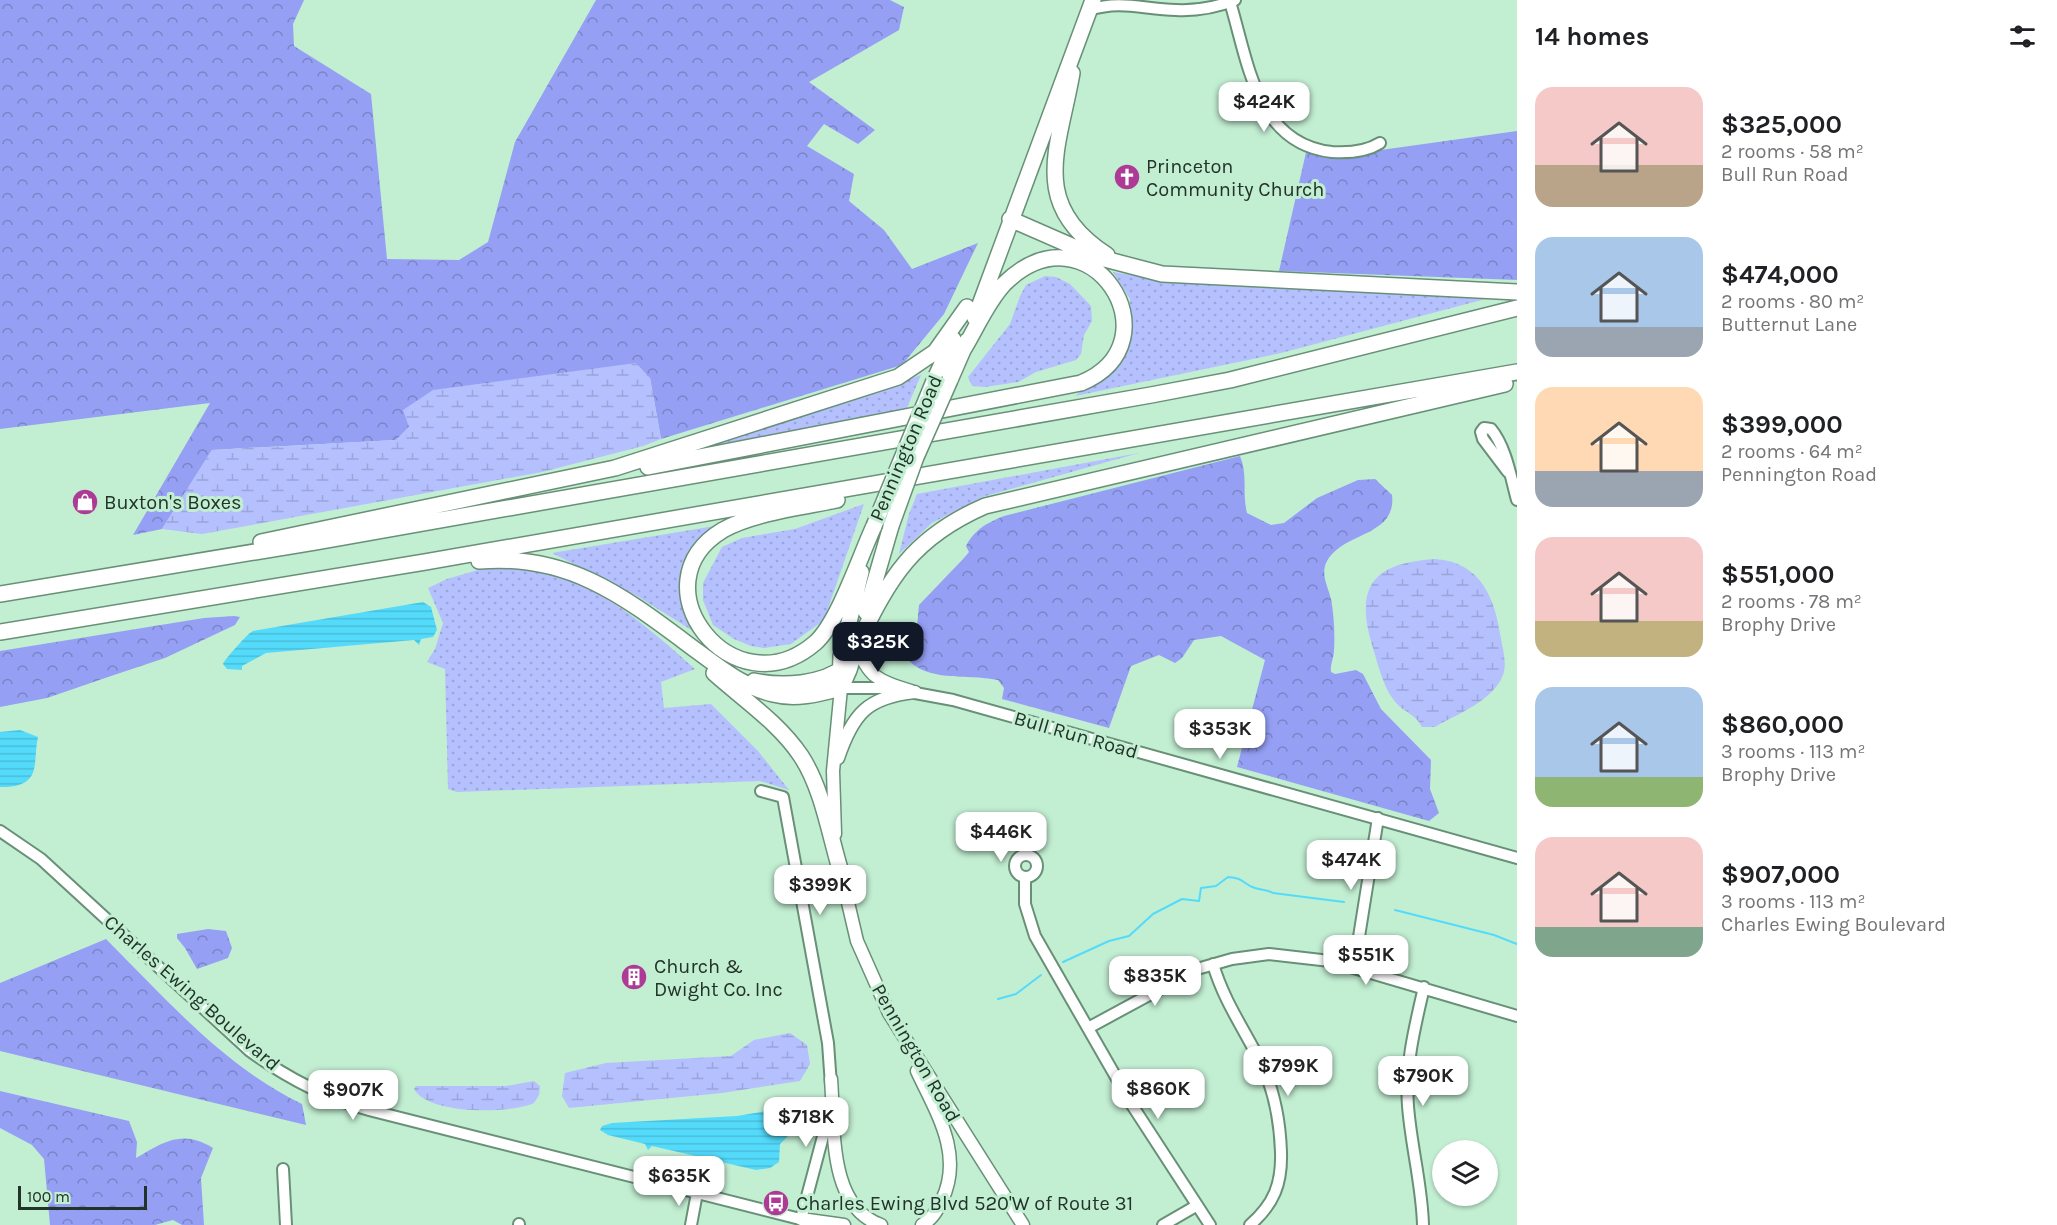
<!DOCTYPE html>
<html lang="en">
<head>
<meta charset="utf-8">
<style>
	body { margin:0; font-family:Karla,sans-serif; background:#f6f6f6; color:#202124; height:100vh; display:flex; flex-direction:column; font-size:22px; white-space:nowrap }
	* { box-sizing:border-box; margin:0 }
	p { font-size:20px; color:#757577 }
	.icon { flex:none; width:33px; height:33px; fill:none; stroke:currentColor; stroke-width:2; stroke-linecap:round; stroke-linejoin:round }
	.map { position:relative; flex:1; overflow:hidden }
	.details { display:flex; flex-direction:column; background:#fff; width:540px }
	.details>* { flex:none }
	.controls { position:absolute; left:1432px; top:1140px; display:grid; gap:12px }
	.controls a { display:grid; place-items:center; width:66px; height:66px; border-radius:50%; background:#fff; box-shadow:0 2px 4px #0004; font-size:30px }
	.scale { position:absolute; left:18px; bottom:15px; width:129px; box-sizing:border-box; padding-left:6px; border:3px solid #223329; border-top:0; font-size:16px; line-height:21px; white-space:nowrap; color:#223329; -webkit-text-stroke:4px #c2eed2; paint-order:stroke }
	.price { position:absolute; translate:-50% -51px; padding:0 14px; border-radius:12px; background:#fff; color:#222; font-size:20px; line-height:39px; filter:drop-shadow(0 2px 3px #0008) }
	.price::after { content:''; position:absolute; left:50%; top:36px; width:18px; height:14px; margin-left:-9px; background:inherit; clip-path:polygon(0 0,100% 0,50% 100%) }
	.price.current { background:#111827; color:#fff }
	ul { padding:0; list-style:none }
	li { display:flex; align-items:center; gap:18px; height:150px; padding:0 18px }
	li span { display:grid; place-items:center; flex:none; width:168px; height:120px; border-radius:18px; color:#555 }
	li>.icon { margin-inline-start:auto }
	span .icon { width:72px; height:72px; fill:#fffc; stroke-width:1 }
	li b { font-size:26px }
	h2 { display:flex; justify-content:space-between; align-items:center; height:72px; padding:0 18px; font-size:26px }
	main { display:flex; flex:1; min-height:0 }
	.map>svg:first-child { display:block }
	.grass { fill:url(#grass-dots) }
	.forest { fill:url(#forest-crowns) }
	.wetland { fill:url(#wetland-marsh) }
	.water { fill:url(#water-rules) }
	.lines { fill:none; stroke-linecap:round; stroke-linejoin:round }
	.stream { stroke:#54dbfb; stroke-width:2 }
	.minor-casing { stroke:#689077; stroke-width:14 }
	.major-casing { stroke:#689077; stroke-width:15 }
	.highway-casing { stroke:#689077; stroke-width:18 }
	.minor { stroke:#fff; stroke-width:10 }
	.major { stroke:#fff; stroke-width:12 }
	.highway { stroke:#fff; stroke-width:15 }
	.highway-bridge-casing { stroke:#689077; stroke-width:18; stroke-linecap:butt }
	.highway-bridge { stroke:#fff; stroke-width:15 }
	.labels { text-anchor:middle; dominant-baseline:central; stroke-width:6; stroke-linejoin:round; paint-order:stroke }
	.poi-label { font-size:20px; fill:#223329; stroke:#c2eed2; text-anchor:start }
	.street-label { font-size:20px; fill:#223329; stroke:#c2eed2 }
</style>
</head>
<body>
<main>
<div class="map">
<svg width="1517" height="1225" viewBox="0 0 1517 1225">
	<defs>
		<pattern id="grass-dots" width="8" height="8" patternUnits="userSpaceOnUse" patternTransform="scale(1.5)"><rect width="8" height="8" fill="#b5c0fe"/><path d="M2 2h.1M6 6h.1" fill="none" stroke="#9ba5da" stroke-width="1.8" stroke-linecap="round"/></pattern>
		<pattern id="forest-crowns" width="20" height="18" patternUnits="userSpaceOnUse" patternTransform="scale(1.5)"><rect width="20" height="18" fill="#95a0f5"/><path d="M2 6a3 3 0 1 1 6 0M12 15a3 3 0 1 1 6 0" fill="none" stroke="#7983c6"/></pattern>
		<pattern id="wetland-marsh" width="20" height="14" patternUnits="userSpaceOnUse" patternTransform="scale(1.5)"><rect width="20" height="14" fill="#b5c0fe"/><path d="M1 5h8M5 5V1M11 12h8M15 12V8" fill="none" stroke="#9ba5da"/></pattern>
		<pattern id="water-rules" width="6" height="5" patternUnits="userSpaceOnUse" patternTransform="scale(1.5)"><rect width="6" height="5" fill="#54dbfb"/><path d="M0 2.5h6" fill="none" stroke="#49bcd7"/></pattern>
	</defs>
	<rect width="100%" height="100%" fill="#c2eed2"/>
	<path class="grass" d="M1113 272 1165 281 1493 297 1281 353 1075 396 1092 384 1128 349 1130 299Z
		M1045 276 1056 277 1070 284 1091 306 1092 321 1084 335 1081 354 1076 360 1036 372 1018 382 985 387 972 386 968 377 1010 324 1020 296 1026 285Z
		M921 375 906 410 682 454Z
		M1139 453 982 497 932 523 899 554 909 514 917 494Z
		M864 504 824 620 791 644 764 648 751 646 734 639 713 625 703 600V583L722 547 742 538 795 529Z
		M715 526 690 557 681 586 693 631 637 596 552 553Z
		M488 567C504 568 523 566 538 569 599 583 650 629 695 669L661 682 664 708 711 704 758 751 789 790 760 781 457 792 448 789 445 669 427 662 435 649 443 623 428 588 447 579Z"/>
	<path class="forest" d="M0 0H304L293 24 294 46 371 94 387 259 459 260 488 242 515 142 596 0H890L904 7 899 30 809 82 875 130 858 144 824 124 807 146 854 174 849 201 884 230 912 269 978 243 944 314 902 365 661 439 650 378 409 427 396 440 212 450 162 529 133 535 210 403 0 429Z
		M1517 131V280L1279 271 1307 148 1345 155Z
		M1240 456C1248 475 1242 494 1247 513L1271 525 1284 523 1317 498 1358 480 1375 479 1392 495C1397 538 1341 531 1326 563 1321 575 1328 587 1331 599 1334 615 1335 634 1334 650 1334 658 1330 664 1331 672L1335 674 1356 670 1363 674 1381 709 1431 760 1430 789 1439 813 1429 821 1237 767 1265 660 1221 636 1194 640 1182 658 1175 663 1159 655 1131 666 1109 728 1002 699 1004 688 998 680C965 673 918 685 901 649L902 644 916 638 919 605 964 558 969 552 966 546C975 529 987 523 1004 516Z
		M234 616 240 617 235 625 165 658 111 676 47 698 0 707V651L204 618Z
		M208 929 226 931 232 948 228 958 197 969 185 948 177 938V934Z
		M106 939C166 999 225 1067 302 1104L306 1125 0 1051V983Z
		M0 1091 129 1121 137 1142 136 1158C164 1142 182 1129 213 1148L201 1178 204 1225H182L173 1220 155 1225H50L44 1159 32 1145 0 1128Z"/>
	<path class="wetland" d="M636 363 650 378 661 439 643 446 542 472 202 534 162 529 212 450 396 440 409 427 403 410 433 390Z
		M1435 559C1481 562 1495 598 1501 639 1503 649 1507 664 1503 675 1493 701 1457 714 1435 727H1422C1415 713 1402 712 1393 699 1383 686 1378 664 1373 648 1354 587 1372 563 1435 559Z
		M790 1033 807 1045 810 1064 800 1081 722 1093 569 1108 562 1096 565 1073 606 1063 731 1056 754 1040Z
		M534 1081 540 1086 539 1095 534 1103C510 1114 428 1115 414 1089L416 1086H506Z"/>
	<path class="water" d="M423 602 431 607 437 630 433 637 421 639 419 645 414 640 266 653 242 666V670L227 669 223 664C225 659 248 633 253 631Z
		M20 730 38 737C32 762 44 788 0 787V732Z
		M785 1108 793 1109 799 1113 791 1133 780 1144 779 1162 770 1168 756 1170 652 1146 648 1150 645 1144 608 1135 600 1130 602 1126 612 1123 737 1116Z"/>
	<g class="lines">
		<path class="stream" d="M1395 910 1494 935 1517 944
			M1063 962 1109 941 1129 936 1153 914 1182 899 1199 901 1201 888 1216 886 1228 877C1245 878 1242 884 1255 888 1261 890 1266 889 1273 893L1344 902
			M998 999 1016 994 1041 975"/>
		<defs>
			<path id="minor" d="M1230 2C1248 61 1256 144 1332 152 1349 153 1366 152 1380 143
				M1089 10C1121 0 1142 9 1176 10 1196 11 1217 7 1235 0
				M1508 472 1483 439 1481 432 1484 428 1491 429C1506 447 1511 478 1517 500
				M841 688H888L953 700 1517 858
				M761 791 783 797 828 1043 831 1085
				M0 831 41 859 250 1051C287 1078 325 1098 369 1110L808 1221
				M1015 866a11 11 0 1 1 22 0a11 11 0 1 1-22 0Z
				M1025 877V904L1035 936 1132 1105 1210 1225
				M1213 964C1224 1002 1246 1032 1263 1067 1275 1094 1280 1123 1281 1152 1282 1184 1274 1204 1250 1225
				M1354 968 1378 818
				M1088 1028 1197 969 1232 959 1269 954 1330 961 1517 1016
				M283 1169 286 1225
				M801 1219 830 1110
				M519 1224V1225
				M691 1225 697 1193
				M1163 1225 1196 1206
				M1423 1225C1422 1185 1411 1146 1408 1106 1405 1065 1415 1026 1424 987"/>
			<path id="major" d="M857 645C868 678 879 681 911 691
				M838 758C853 714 867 697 915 692
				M835 834 833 771 841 688
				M838 860 857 941 889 1013 1023 1225
				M917 1071C936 1112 964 1154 942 1200 937 1211 932 1219 922 1225
				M831 1079C835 1127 827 1206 881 1225
				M801 1219 844 1225"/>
			<path id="highway" d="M1072 73C1059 148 1028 204 1107 255
				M1010 219 1097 257 1162 274 1517 292
				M975 318 1093 0
				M950 380 967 341
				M934 381 953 339
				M648 467 1081 383C1180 342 1089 200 1004 284 987 302 976 329 963 350
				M837 500C803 507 753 513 723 530 633 584 733 713 815 643 838 623 860 556 874 526
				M261 542 615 468 898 377 935 352 967 307
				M479 561C571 553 627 599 697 651 720 668 744 687 773 694 796 700 818 694 841 688
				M0 594 315 542 1151 395 1230 380 1517 308
				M866 612 891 526
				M0 632 425 562 1517 372
				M857 645C890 577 912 538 985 506L1505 384
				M714 673C743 699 779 723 801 756 822 788 829 832 840 869
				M754 681C782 687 822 685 846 666
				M840 687 841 656 861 572
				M841 688 849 670 859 638"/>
		</defs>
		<use href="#minor" class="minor-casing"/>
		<use href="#major" class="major-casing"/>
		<use href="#highway" class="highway-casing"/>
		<use href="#minor" class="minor"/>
		<use href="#major" class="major"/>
		<use href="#highway" class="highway"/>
		<defs>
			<path id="highway-bridge" d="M874 526 934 381
				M891 526 916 457 950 380"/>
		</defs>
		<use href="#highway-bridge" class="highway-bridge-casing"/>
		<use href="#highway-bridge" class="highway-bridge"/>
	</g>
	<defs>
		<symbol id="church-disc" viewBox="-11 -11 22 22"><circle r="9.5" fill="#ad3b96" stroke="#c2eed2"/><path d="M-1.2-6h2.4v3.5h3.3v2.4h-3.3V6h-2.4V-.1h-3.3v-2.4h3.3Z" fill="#fff"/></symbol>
		<symbol id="shop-disc" viewBox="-11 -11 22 22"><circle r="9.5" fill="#ad3b96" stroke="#c2eed2"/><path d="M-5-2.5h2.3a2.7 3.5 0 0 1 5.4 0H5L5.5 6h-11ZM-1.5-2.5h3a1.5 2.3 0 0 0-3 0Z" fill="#fff"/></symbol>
		<symbol id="building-disc" viewBox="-11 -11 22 22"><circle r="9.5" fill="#ad3b96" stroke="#c2eed2"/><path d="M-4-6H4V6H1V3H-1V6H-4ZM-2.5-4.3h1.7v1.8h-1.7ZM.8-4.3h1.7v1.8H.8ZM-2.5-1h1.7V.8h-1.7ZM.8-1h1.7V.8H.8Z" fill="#fff"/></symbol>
		<symbol id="bus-disc" viewBox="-11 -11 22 22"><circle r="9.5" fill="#ad3b96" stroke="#c2eed2"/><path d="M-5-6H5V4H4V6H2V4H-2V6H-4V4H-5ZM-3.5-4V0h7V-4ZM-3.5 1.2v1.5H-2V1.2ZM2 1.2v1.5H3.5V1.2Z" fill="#fff"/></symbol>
	</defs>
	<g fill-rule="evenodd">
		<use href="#church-disc" x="1112" y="162" width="30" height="30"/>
		<use href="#shop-disc" x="70" y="487" width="30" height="30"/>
		<use href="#building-disc" x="619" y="962" width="30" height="30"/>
		<use href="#bus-disc" x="761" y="1188" width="30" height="30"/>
	</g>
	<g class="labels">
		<g class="poi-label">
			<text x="1146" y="166">Princeton<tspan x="1146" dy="23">Community Church</tspan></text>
			<text x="104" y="502">Buxton's Boxes</text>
			<text x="654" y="966">Church &amp;<tspan x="654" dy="23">Dwight Co. Inc</tspan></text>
			<text x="796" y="1203">Charles Ewing Blvd 520'W of Route 31</text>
		</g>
		<g class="street-label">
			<text transform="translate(906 448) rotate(-67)">Pennington Road</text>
			<text transform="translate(1076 735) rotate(16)">Bull Run Road</text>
			<text transform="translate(192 993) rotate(41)">Charles Ewing Boulevard</text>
			<text transform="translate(916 1053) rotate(60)">Pennington Road</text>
		</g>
	</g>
</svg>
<div class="controls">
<a><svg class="icon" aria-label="layers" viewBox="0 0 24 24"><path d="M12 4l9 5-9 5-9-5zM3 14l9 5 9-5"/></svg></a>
</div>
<div class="scale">100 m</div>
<b class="price" style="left:1264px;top:133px">$424K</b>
<b class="price current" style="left:878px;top:673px">$325K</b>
<b class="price" style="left:1220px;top:760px">$353K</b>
<b class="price" style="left:1001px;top:863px">$446K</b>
<b class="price" style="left:1351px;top:891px">$474K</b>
<b class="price" style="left:820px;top:916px">$399K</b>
<b class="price" style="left:1366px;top:986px">$551K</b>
<b class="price" style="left:1155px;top:1007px">$835K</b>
<b class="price" style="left:1288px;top:1097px">$799K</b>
<b class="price" style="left:1423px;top:1107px">$790K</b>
<b class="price" style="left:1158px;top:1120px">$860K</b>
<b class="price" style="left:353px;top:1121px">$907K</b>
<b class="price" style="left:806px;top:1148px">$718K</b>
<b class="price" style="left:679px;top:1207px">$635K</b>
</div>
<section class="details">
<h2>14 homes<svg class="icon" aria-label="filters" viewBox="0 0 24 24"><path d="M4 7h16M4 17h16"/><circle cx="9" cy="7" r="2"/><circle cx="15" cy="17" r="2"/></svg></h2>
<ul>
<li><span style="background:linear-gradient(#f6c9c9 65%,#b9a48a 0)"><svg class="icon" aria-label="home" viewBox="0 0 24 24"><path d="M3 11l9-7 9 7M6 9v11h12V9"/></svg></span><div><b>$325,000</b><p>2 rooms · 58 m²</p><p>Bull Run Road</p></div></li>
<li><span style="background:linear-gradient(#a9c7e8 75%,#9aa5b1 0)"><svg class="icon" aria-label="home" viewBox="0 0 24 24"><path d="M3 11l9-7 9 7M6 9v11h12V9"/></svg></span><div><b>$474,000</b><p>2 rooms · 80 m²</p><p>Butternut Lane</p></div></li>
<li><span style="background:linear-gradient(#ffd9b3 70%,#9aa5b1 0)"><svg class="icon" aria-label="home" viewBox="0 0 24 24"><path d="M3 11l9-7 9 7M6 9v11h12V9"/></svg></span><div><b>$399,000</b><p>2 rooms · 64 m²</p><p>Pennington Road</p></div></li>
<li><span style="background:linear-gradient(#f6c9c9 70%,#c2b280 0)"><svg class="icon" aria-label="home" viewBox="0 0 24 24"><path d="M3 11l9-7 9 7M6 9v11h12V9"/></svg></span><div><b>$551,000</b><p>2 rooms · 78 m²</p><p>Brophy Drive</p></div></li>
<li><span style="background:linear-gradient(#a9c7e8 75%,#8fb573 0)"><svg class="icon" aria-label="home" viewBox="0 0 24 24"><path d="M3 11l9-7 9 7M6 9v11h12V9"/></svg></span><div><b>$860,000</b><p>3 rooms · 113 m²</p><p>Brophy Drive</p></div></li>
<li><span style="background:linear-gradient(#f6c9c9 75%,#7fa58c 0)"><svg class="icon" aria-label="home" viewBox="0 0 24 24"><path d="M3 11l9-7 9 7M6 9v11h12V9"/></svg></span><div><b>$907,000</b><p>3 rooms · 113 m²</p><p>Charles Ewing Boulevard</p></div></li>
</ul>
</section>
</main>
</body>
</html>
